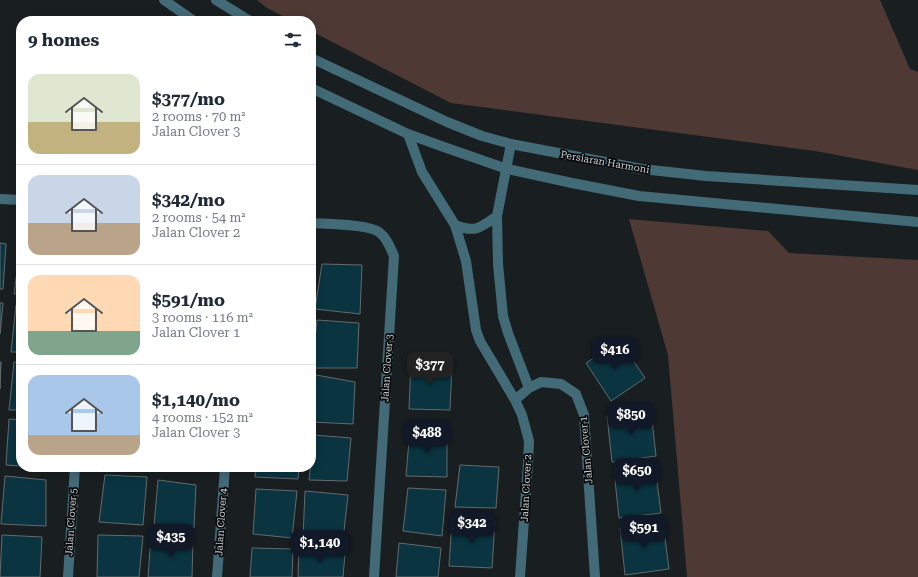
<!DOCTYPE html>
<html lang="en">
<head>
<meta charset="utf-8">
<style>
	body { margin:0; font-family:"Roboto Serif",serif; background:#f6f6f7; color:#1f2937; height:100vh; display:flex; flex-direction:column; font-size:15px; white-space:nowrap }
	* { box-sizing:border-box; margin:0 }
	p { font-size:13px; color:#747a83 }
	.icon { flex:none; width:22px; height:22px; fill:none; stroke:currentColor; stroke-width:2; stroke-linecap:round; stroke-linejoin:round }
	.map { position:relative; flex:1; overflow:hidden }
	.panel { position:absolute; left:16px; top:16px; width:300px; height:456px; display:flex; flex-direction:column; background:#fff; border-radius:16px; box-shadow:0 2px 10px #0003 }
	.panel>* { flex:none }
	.price { position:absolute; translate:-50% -34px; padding:0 9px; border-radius:8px; background:#111827; color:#fff; font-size:13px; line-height:26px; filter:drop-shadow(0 1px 2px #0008) }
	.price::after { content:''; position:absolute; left:50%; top:24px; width:12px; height:9px; margin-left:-6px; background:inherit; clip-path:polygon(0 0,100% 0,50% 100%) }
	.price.on { background:#222; color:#fff }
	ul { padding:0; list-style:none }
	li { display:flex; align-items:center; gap:12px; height:100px; padding:0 12px }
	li+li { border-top:1px solid #e0e1e3 }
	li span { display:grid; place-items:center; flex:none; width:112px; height:80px; border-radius:12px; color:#555 }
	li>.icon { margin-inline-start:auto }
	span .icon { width:48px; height:48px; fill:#fffc; stroke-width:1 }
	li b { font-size:17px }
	h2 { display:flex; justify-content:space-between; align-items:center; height:48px; padding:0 12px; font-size:17px }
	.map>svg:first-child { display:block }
	.green { fill:#4e3935 }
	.building { fill:#093440; stroke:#646a6d }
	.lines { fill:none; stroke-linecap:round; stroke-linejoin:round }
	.minor { stroke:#436a77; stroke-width:10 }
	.labels { text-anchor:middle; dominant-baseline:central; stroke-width:3.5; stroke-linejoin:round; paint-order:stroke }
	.street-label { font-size:10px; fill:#d0d3d5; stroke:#060809 }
</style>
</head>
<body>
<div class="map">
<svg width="918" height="577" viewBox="0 0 918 577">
	<rect width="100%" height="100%" fill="#191f21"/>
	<path class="green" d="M257 0H880L910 69 918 72V170L815 151 451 103 311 31V21H292L267 8Z
		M629 219 768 231 789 253 918 260V577H687L668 355Z"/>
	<path class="building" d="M0 243 6 244 3 289H0Z
		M20 249 21 294H14Z
		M322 264 362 265 360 314 315 309Z
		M0 303H3L0 334Z
		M16 305 21 306V352H11Z
		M317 320 359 323 357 368H312Z
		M620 341 645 378 611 401 586 363Z
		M0 362H1L0 389Z
		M14 362H21V410H9Z
		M411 362 452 364 450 410 409 409Z
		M316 375 355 382 353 424 311 422Z
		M651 411 656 456 612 462 607 416Z
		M9 419 21 420V466L6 465Z
		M410 429 447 433V477L406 476Z
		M314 435 351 438 347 481 309 480Z
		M460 465 499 467 496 508 455 507Z
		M655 466 661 513 619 518 614 471Z
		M29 467H49V469Z
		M157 467H200V469L157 468Z
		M256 467H299L298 479 255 477Z
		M105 475 147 477 143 525 99 522Z
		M5 476 46 480V526L1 524Z
		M158 480 196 485 194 528 154 526Z
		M408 488 446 490 442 536 403 531Z
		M256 489 297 491 292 538 253 534Z
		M305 491 348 495 343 540 303 538Z
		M452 520 495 521 492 568 449 566Z
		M663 523 669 569 625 575 620 528Z
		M2 535 42 537 40 577H0Z
		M98 535 143 536 139 577H97Z
		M151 536 193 541 192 577H148Z
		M399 543 441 548 438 577H396Z
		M252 548 293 549 292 577H250Z
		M299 548 345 554 343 577H298Z"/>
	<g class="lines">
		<path class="minor" d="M164 0 194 21
			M216 0 250 21
			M311 58 447 122 482 136 511 144 642 169 706 176 918 190
			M311 88 408 134 441 146 507 169 572 183 639 196 918 222
			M408 134 422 172 455 225 466 261 476 330 480 341 515 400 522 415 529 441 528 463 520 577
			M511 144 497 216 498 264 503 316 508 333 529 388
			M0 199 21 200
			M311 223C326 224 368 224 379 232 387 238 390 247 394 256L374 577
			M455 225C475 233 480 228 497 216
			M515 400 529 388 541 382 561 384 576 394 584 415 595 577
			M68 577 75 467
			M217 577 225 467"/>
	</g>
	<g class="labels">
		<g class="street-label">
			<text transform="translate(605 162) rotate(10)">Persiaran Harmoni</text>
			<text transform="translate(387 368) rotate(-86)">Jalan Clover 3</text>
			<text transform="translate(586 450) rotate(-95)">Jalan Clover 1</text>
			<text transform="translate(526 488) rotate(-87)">Jalan Clover 2</text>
			<text transform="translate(71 522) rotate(-86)">Jalan Clover 5</text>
			<text transform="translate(221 522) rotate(-86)">Jalan Clover 4</text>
		</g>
	</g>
</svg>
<b class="price" style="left:615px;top:371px">$416</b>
<b class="price on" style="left:430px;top:386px">$377</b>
<b class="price" style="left:631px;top:436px">$850</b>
<b class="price" style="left:427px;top:454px">$488</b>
<b class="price" style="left:637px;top:492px">$650</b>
<b class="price" style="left:472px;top:544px">$342</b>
<b class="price" style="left:644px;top:549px">$591</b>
<b class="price" style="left:171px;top:558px">$435</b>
<b class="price" style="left:320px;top:564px">$1,140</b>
<section class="panel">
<h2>9 homes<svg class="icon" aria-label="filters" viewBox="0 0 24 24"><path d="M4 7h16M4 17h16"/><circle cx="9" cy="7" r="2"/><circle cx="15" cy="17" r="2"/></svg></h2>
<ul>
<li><span style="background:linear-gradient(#dfe7d0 60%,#c2b280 0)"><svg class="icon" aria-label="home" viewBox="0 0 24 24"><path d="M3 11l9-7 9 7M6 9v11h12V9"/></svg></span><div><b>$377/mo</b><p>2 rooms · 70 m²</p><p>Jalan Clover 3</p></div></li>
<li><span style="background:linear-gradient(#c9d6e8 60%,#b9a48a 0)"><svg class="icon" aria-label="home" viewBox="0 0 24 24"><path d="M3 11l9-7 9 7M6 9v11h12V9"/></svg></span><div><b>$342/mo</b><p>2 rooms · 54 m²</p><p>Jalan Clover 2</p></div></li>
<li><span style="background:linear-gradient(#ffd9b3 70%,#7fa58c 0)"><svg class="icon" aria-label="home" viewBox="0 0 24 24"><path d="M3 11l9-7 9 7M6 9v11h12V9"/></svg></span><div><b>$591/mo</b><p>3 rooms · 116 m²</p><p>Jalan Clover 1</p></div></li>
<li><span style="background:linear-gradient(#a9c7e8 75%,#b9a48a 0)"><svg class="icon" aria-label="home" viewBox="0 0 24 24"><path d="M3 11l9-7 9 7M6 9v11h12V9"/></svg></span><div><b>$1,140/mo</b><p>4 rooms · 152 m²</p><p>Jalan Clover 3</p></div></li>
</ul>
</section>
</div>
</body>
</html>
